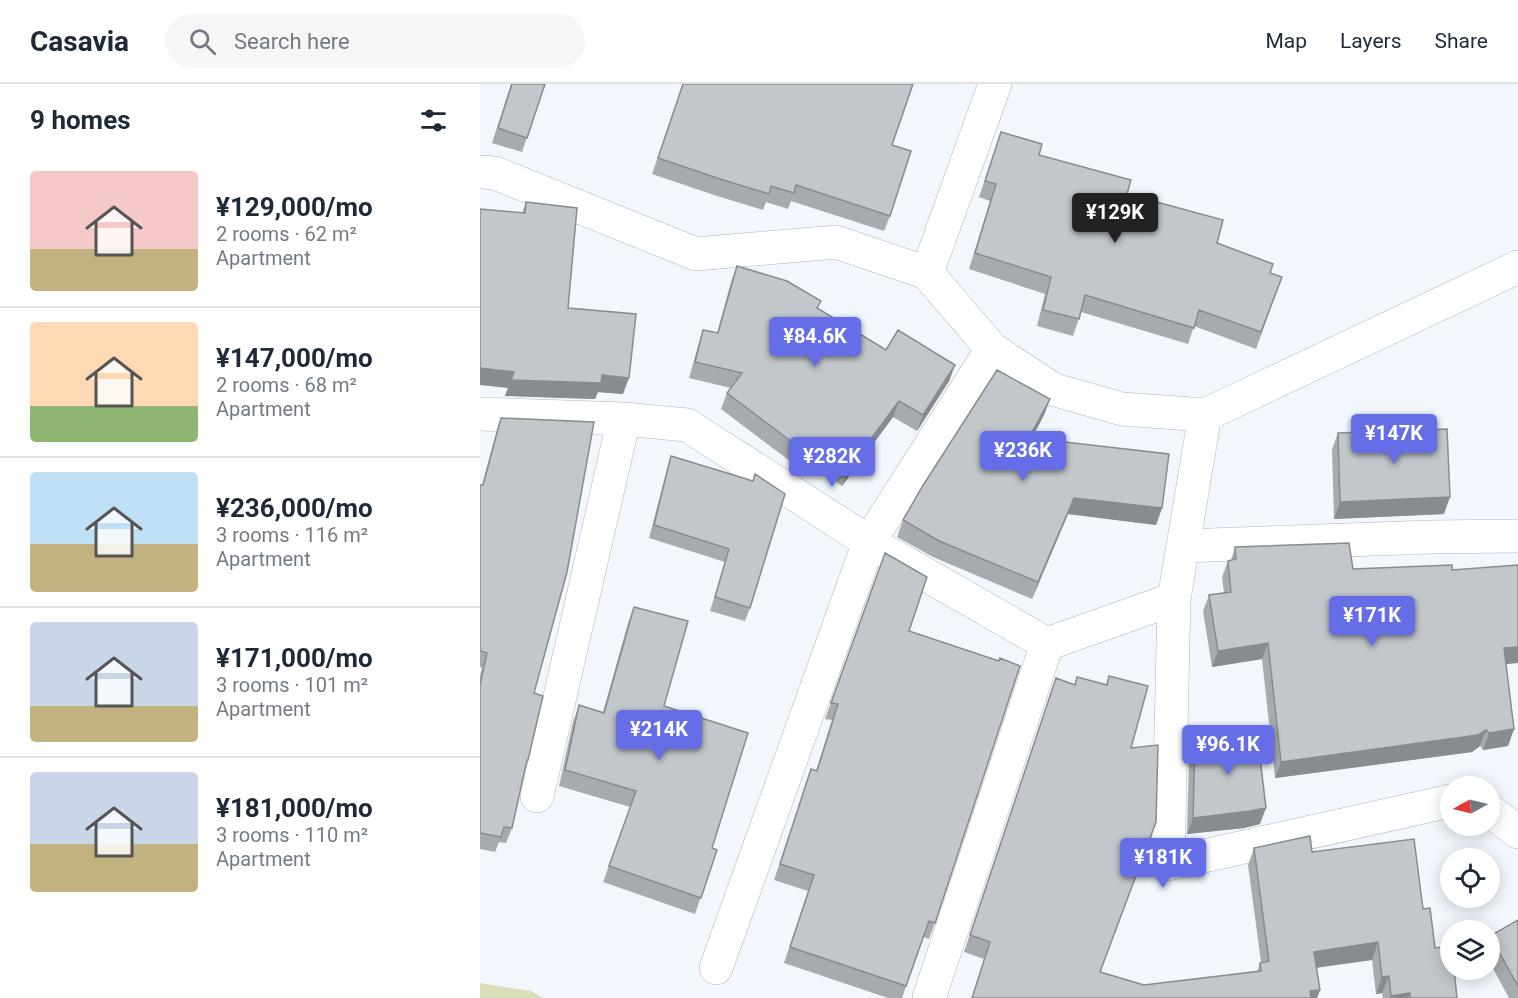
<!DOCTYPE html>
<html lang="en">
<head>
<meta charset="utf-8">
<style>
	body { margin:0; font-family:Roboto,sans-serif; background:#f6f6f7; color:#1f2937; height:100vh; display:flex; flex-direction:column; font-size:22px; white-space:nowrap }
	* { box-sizing:border-box; margin:0 }
	p { font-size:20px; color:#747a83 }
	.icon { flex:none; width:33px; height:33px; fill:none; stroke:currentColor; stroke-width:2; stroke-linecap:round; stroke-linejoin:round }
	.map { position:relative; flex:1; overflow:hidden }
	.side { display:flex; flex-direction:column; background:#fff; width:480px }
	.side>* { flex:none }
	.needle { width:39px; rotate:262deg }
	.buttons { position:absolute; left:960px; top:692px; display:grid; gap:12px }
	.buttons a { display:grid; place-items:center; width:60px; height:60px; border-radius:50%; background:#fff; box-shadow:0 3px 15px #0003; font-size:30px }
	.price { position:absolute; translate:-50% -51px; padding:0 14px; border-radius:6px; background:#656ee7; color:#fff; font-size:20px; line-height:39px; filter:drop-shadow(0 2px 3px #0008) }
	.price::after { content:''; position:absolute; left:50%; top:36px; width:18px; height:14px; margin-left:-9px; background:inherit; clip-path:polygon(0 0,100% 0,50% 100%) }
	.price.active { background:#222; color:#fff }
	ul { padding:0; list-style:none }
	li { display:flex; align-items:center; gap:18px; height:150px; padding:0 30px }
	li+li { border-top:2px solid #e0e1e3 }
	li span { display:grid; place-items:center; flex:none; width:168px; height:120px; border-radius:6px; color:#555 }
	li>.icon { margin-inline-start:auto }
	span .icon { width:72px; height:72px; fill:#fffc; stroke-width:1 }
	li b { font-size:26px }
	h2 { display:flex; justify-content:space-between; align-items:center; height:72px; padding:0 30px; font-size:26px }
	header { display:flex; align-items:center; gap:36px; box-sizing:border-box; height:84px; padding:0 30px; background:#fff; border-bottom:2px solid #e0e1e3 }
	header strong { font-size:28px }
	nav { display:flex; gap:33px; margin-inline-start:auto; font-size:21px }
	.search { width:420px; height:54px; background:#f6f6f7; display:flex; align-items:center; gap:15px; box-sizing:border-box; padding:0 21px; border-radius:33px; color:#747a83; font-size:22px }
	main { display:flex; flex:1; min-height:0 }
	.map>svg:first-child { display:block }
	.green { fill:#dadfba }
	.lines { fill:none; stroke-linecap:round; stroke-linejoin:round }
	.minor-casing { stroke:#b0b5ba; stroke-width:34 }
	.minor { stroke:#fff; stroke-width:33 }
	.wall { fill:#a7abaf }
	.shaded-wall { fill:#888b8f }
	.building { fill:#c2c7cc; stroke:#888b8f; stroke-width:1.5 }
</style>
</head>
<body>
<header>
<strong>Casavia</strong>
<div class="search"><svg class="icon" aria-label="search" viewBox="0 0 24 24"><circle cx="10" cy="10" r="6"/><path d="M15 15l6 6"/></svg>Search here</div>
<nav><a>Map</a><a>Layers</a><a>Share</a></nav>
</header>
<main>
<section class="side">
<h2>9 homes<svg class="icon" aria-label="filters" viewBox="0 0 24 24"><path d="M4 7h16M4 17h16"/><circle cx="9" cy="7" r="2"/><circle cx="15" cy="17" r="2"/></svg></h2>
<ul>
<li><span style="background:linear-gradient(#f6c9c9 65%,#c2b280 0)"><svg class="icon" aria-label="home" viewBox="0 0 24 24"><path d="M3 11l9-7 9 7M6 9v11h12V9"/></svg></span><div><b>¥129,000/mo</b><p>2 rooms · 62 m²</p><p>Apartment</p></div></li>
<li><span style="background:linear-gradient(#ffd9b3 70%,#8fb573 0)"><svg class="icon" aria-label="home" viewBox="0 0 24 24"><path d="M3 11l9-7 9 7M6 9v11h12V9"/></svg></span><div><b>¥147,000/mo</b><p>2 rooms · 68 m²</p><p>Apartment</p></div></li>
<li><span style="background:linear-gradient(#bfe0f5 60%,#c2b280 0)"><svg class="icon" aria-label="home" viewBox="0 0 24 24"><path d="M3 11l9-7 9 7M6 9v11h12V9"/></svg></span><div><b>¥236,000/mo</b><p>3 rooms · 116 m²</p><p>Apartment</p></div></li>
<li><span style="background:linear-gradient(#c9d6e8 70%,#c2b280 0)"><svg class="icon" aria-label="home" viewBox="0 0 24 24"><path d="M3 11l9-7 9 7M6 9v11h12V9"/></svg></span><div><b>¥171,000/mo</b><p>3 rooms · 101 m²</p><p>Apartment</p></div></li>
<li><span style="background:linear-gradient(#c9d6e8 60%,#c2b280 0)"><svg class="icon" aria-label="home" viewBox="0 0 24 24"><path d="M3 11l9-7 9 7M6 9v11h12V9"/></svg></span><div><b>¥181,000/mo</b><p>3 rooms · 110 m²</p><p>Apartment</p></div></li>
</ul>
</section>
<div class="map">
<svg width="1038" height="914" viewBox="0 0 1038 914">
	<rect width="100%" height="100%" fill="#f1f7fc"/>
	<path class="green" d="M0 899 51 907 63 914H0Z"/>
	<g class="lines">
		<defs>
			<path id="minor" d="M0 88 15 89 216 170 356 158 447 189 512 265 572 305 642 325 725 331 1038 183
				M447 189 515 0
				M0 330 144 335 207 341 389 458 567 560 694 515
				M725 331 694 515 688 780 970 717
				M703 462 950 453 1038 452
				M57 712 144 335
				M1010 727 1038 748
				M236 884 389 458 512 265
				M449 914 567 560"/>
		</defs>
		<use href="#minor" class="minor-casing"/>
		<use href="#minor" class="minor"/>
	</g>
	<path class="wall" d="M31 0H65L42 68 12 59Z
		M203 0 412 61 410 132 404 147 311 117 308 125 286 118 283 126 234 111 172 90Z
		M521 48 559 71 647 110 790 189 802 193 776 265 714 242 708 260 601 228 593 252 557 242 565 210 489 185 510 117 499 113Z
		M46 118 88 224 143 310 118 308 115 315 25 312 28 304 42 129Z
		M257 182 338 225 406 266 475 281 469 297 437 347 413 333 362 402 318 370 314 380 241 325 247 309 251 304 209 294 218 262 223 246 237 249 251 198Z
		M570 315 564 331 552 354 682 424 676 441 588 430 552 515 453 473 417 453 423 436Z
		M21 334 54 609 48 676 44 687 32 744 26 759 19 758 15 768 0 765V591L2 584 0 583V401H2L16 349Z
		M858 349 964 430 854 435 852 365Z
		M191 372 273 397 270 524 265 537 230 527 245 478 169 454 187 385Z
		M755 463 873 485 972 486 1026 580 1034 645 1028 662 1003 666 1000 662 992 668 795 694 782 575 732 583 723 527 729 511 744 509 742 493 748 477 751 476Z
		M405 469 429 547 455 839 449 855 443 853 422 914H408L304 879 328 807 294 796 331 685 336 687 352 636 345 635Z
		M154 523 184 622 232 764 237 766 215 830 123 798 150 723 79 702 93 638 99 621 123 628 148 539Z
		M629 592 651 664 621 888 664 901 777 888 780 879 781 878 768 781 774 764 832 768 943 825 955 864 977 914H903L902 909 896 910 892 876 836 883 837 914H492L504 875 484 868 576 594 594 601 597 593 626 601Z
		M715 657 780 740 764 744 707 750 709 673Z
		M1038 836V914H1029L1010 879V853Z"/>
	<path class="shaded-wall" d="M475 281 469 297 437 347 443 331Z
		M0 284 34 288 28 304 0 301Z
		M122 291 149 294 143 310 118 308 115 315 25 312 31 296Z
		M570 315 564 331 543 370 549 354Z
		M419 317 413 333 362 402 367 387Z
		M970 413 964 430 854 435 860 418Z
		M594 414 682 424 676 441 588 430 552 515 558 498Z
		M788 559 782 575 732 583 738 567Z
		M1038 563V579L1018 581 1024 564Z
		M1034 645 1028 662 1003 666 1009 649Z
		M1006 646 1000 662 992 668 795 694 801 678Z
		M786 724 780 740 764 744 707 750 713 734Z
		M898 858 892 876 828 885 834 868Z
		M909 892 902 909 896 910 902 893Z
		M840 906 837 914H828L830 907Z
		M930 909 928 914H910L911 912Z"/>
	<path class="building" d="M32 0H65L47 54 18 44Z
		M203 0H433L412 61 431 67 410 132 316 101 314 109 291 102 289 110 240 95 178 74Z
		M521 48 562 60 559 71 651 96 647 110 743 136 737 159 793 180 790 189 802 193 781 248 719 226 714 244 605 211 599 235 563 226 571 193 495 169 516 100 505 97Z
		M46 118 97 124 88 224 156 230 149 294 122 291 121 299 31 296 34 288 0 284V125L45 129Z
		M257 182 307 197 341 217 337 224 406 266 418 246 475 281 443 331 419 317 367 387 323 354 320 364 247 309 262 289 215 278 223 246 238 249Z
		M517 286 570 315 549 354 689 370 682 424 594 414 558 498 459 457 423 436 442 403Z
		M21 334 114 338 87 488 54 609 63 612 48 676H47L32 744 24 743 21 753 0 749V601L7 569 0 567V401H3Z
		M967 345 970 413 860 418 858 349Z
		M191 372 273 397 275 390 305 410 270 524 235 513 249 465 174 441Z
		M869 459 873 485 972 481V486L1038 481V563L1024 564 1034 645 1009 649 1006 646 998 651 801 678 788 559 738 567 729 511 751 508 748 477 756 475 755 463Z
		M405 469 447 493 429 547 519 577 520 574 540 582 455 839 449 837 426 902 310 863 334 791 300 780 331 685 337 687 358 620 351 619Z
		M154 523 208 537 184 622 268 649 232 764 237 766 221 814 129 782 156 707 85 686 99 621 124 629Z
		M629 592 668 602 651 664 678 661 676 738 620 888 664 901 781 887 780 879 789 877 774 764 830 752 832 768 934 755 943 825 950 824 955 864 970 862V885H974L977 914H930V909L911 912 909 892 902 893 898 858 834 868 840 906 830 907 831 914H492L510 858 490 851 576 594 595 601 597 593 627 601Z
		M777 649 786 724 770 727 713 734 715 657Z
		M1038 836V902L1010 852Z"/>
</svg>
<div class="buttons">
<a><svg class="needle" viewBox="-14 -14 28 28"><path d="M0-13l5 13h-10z" fill="#e53935"/><path d="M0 13l5-13h-10z" fill="#747a83"/></svg></a>
<a><svg class="icon" aria-label="locate" viewBox="0 0 24 24"><circle cx="12" cy="12" r="6"/><path d="M12 2v4M12 18v4M2 12h4M18 12h4"/></svg></a>
<a><svg class="icon" aria-label="layers" viewBox="0 0 24 24"><path d="M12 4l9 5-9 5-9-5zM3 14l9 5 9-5"/></svg></a>
</div>
<b class="price active" style="left:635px;top:160px">¥129K</b>
<b class="price" style="left:335px;top:284px">¥84.6K</b>
<b class="price" style="left:914px;top:381px">¥147K</b>
<b class="price" style="left:543px;top:398px">¥236K</b>
<b class="price" style="left:352px;top:404px">¥282K</b>
<b class="price" style="left:892px;top:563px">¥171K</b>
<b class="price" style="left:179px;top:677px">¥214K</b>
<b class="price" style="left:748px;top:692px">¥96.1K</b>
<b class="price" style="left:683px;top:805px">¥181K</b>
</div>
</main>
</body>
</html>
